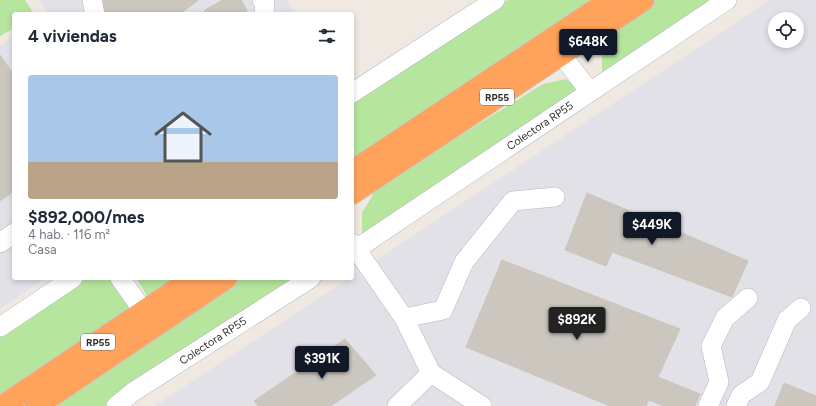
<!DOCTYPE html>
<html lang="es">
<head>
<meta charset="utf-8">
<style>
	body { margin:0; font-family:Figtree,sans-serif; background:#f2f2f3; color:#1f2937; height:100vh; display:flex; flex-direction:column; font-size:15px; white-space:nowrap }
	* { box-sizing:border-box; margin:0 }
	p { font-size:13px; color:#747a83 }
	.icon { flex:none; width:22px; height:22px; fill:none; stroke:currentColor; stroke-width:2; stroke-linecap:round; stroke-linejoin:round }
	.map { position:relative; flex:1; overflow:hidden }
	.panel { position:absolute; left:12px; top:12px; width:342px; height:268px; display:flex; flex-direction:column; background:#fff; border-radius:4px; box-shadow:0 2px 6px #0003 }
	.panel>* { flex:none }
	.controls { position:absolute; left:768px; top:12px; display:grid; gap:8px }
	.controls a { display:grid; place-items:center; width:36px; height:36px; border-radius:50%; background:#fff; box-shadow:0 2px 6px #0003; font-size:20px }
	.price { position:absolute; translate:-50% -34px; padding:0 9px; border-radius:4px; background:#111827; color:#fff; font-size:13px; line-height:26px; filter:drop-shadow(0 1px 2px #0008) }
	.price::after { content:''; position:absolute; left:50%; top:24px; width:12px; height:9px; margin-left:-6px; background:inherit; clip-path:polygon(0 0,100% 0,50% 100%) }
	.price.active { background:#222; color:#fff }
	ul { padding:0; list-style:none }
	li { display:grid; align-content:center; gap:8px; height:212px; padding:0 16px }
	li span { display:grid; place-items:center; height:124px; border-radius:4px; color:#555 }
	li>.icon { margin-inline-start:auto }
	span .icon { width:72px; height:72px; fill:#fffc; stroke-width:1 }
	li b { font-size:17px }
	h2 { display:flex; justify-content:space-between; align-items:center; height:48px; padding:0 16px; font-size:17px }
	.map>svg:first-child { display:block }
	.industrial { fill:#e3e1e8; fill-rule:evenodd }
	.green { fill:#b6e59e }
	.building { fill:#cbc7bf; stroke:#cbc5ba }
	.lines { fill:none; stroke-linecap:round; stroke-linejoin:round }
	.minor-casing { stroke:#b4b7c1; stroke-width:20 }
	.highway-casing { stroke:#c9c9c9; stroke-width:24 }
	.minor { stroke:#fff; stroke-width:19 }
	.highway { stroke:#ffa35c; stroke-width:22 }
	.labels { text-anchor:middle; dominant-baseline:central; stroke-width:4; stroke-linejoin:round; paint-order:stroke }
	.shield { fill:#fff; stroke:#6d6d6d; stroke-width:1 }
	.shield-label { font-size:10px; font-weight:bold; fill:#2e2e2e }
	.street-label { font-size:11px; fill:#2e2e2e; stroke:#fff }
</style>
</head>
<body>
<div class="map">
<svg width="816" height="406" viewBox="0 0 816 406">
	<rect width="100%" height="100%" fill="#efe9e1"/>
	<path class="industrial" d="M39 0H286L295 14H43L46 11Z
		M770 0H816V406H155L349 278H352V276ZM775 19H797V41H775Z
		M14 35V278H46L0 309V46Z"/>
	<path class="green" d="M0 0H25L34 14H14V28L0 36Z
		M508 0H599L352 165V99Z
		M656 0H712L602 72V48L617 26Z
		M566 79 581 91 362 234V213L378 186 543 84Z
		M86 278H113L134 310 0 399V336Z
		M136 278H181L149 299Z
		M241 278H297L109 406H49Z"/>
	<path class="building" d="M105 0H198L180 14H105L98 5Z
		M105 0H198L180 14H105L98 5Z
		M223 0H241L247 11 244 14H204L205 10Z
		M223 0H241L247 11 244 14H204L205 10Z
		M0 55 14 75V191L0 201Z
		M587 193 748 261 732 297 612 252 606 266 565 250Z
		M502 260 680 329 658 377 700 394 695 406H664L649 400 646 406H610L466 347Z
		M345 339 376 375 331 406H258L254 401Z
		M784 383 816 396V406H775Z"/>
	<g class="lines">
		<defs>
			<path id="minor" d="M92 0 95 14
				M262 0 265 4 264 14
				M561 54 590 92
				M352 93 495 0
				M0 243 14 233
				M352 243 404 318 431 373 482 406
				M352 252 727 0
				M120 278 144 312
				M404 318 443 310 464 262 513 201 555 197
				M0 327 73 278
				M116 406 133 392 311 278
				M397 406 431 373
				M708 406 719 382 711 346 725 318 748 298
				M736 406 741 395 760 382 787 320 801 308"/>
			<path id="highway" d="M352 172 611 0
				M352 193 643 0
				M3 406 194 278
				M36 406 226 278"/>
		</defs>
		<use href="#minor" class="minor-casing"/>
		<use href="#highway" class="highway-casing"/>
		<use href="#minor" class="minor"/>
		<use href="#highway" class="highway"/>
	</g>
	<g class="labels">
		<g class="shield">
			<rect x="480" y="89" width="34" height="16" rx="3"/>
			<rect x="81" y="334" width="34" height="16" rx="3"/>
		</g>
		<g class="shield-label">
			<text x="497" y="97">RP55</text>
			<text x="98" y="342">RP55</text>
		</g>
		<g class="street-label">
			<text transform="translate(540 126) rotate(-34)">Colectora RP55</text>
			<text transform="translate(213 341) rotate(-33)">Colectora RP55</text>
		</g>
	</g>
</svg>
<div class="controls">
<a><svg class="icon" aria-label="locate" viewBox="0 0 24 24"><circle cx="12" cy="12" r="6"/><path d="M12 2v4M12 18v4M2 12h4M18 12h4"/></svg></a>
</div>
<b class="price" style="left:588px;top:63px">$648K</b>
<b class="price" style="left:652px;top:246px">$449K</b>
<b class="price active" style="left:577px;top:341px">$892K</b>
<b class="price" style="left:322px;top:380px">$391K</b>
<section class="panel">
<h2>4 viviendas<svg class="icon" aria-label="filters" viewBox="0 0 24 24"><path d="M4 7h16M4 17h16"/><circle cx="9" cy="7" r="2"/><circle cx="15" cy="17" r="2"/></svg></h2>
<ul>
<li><span style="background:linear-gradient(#a9c7e8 70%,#b9a48a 0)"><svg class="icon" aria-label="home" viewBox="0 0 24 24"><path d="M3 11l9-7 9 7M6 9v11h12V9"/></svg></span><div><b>$892,000/mes</b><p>4 hab. · 116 m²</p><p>Casa</p></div></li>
</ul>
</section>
</div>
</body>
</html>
